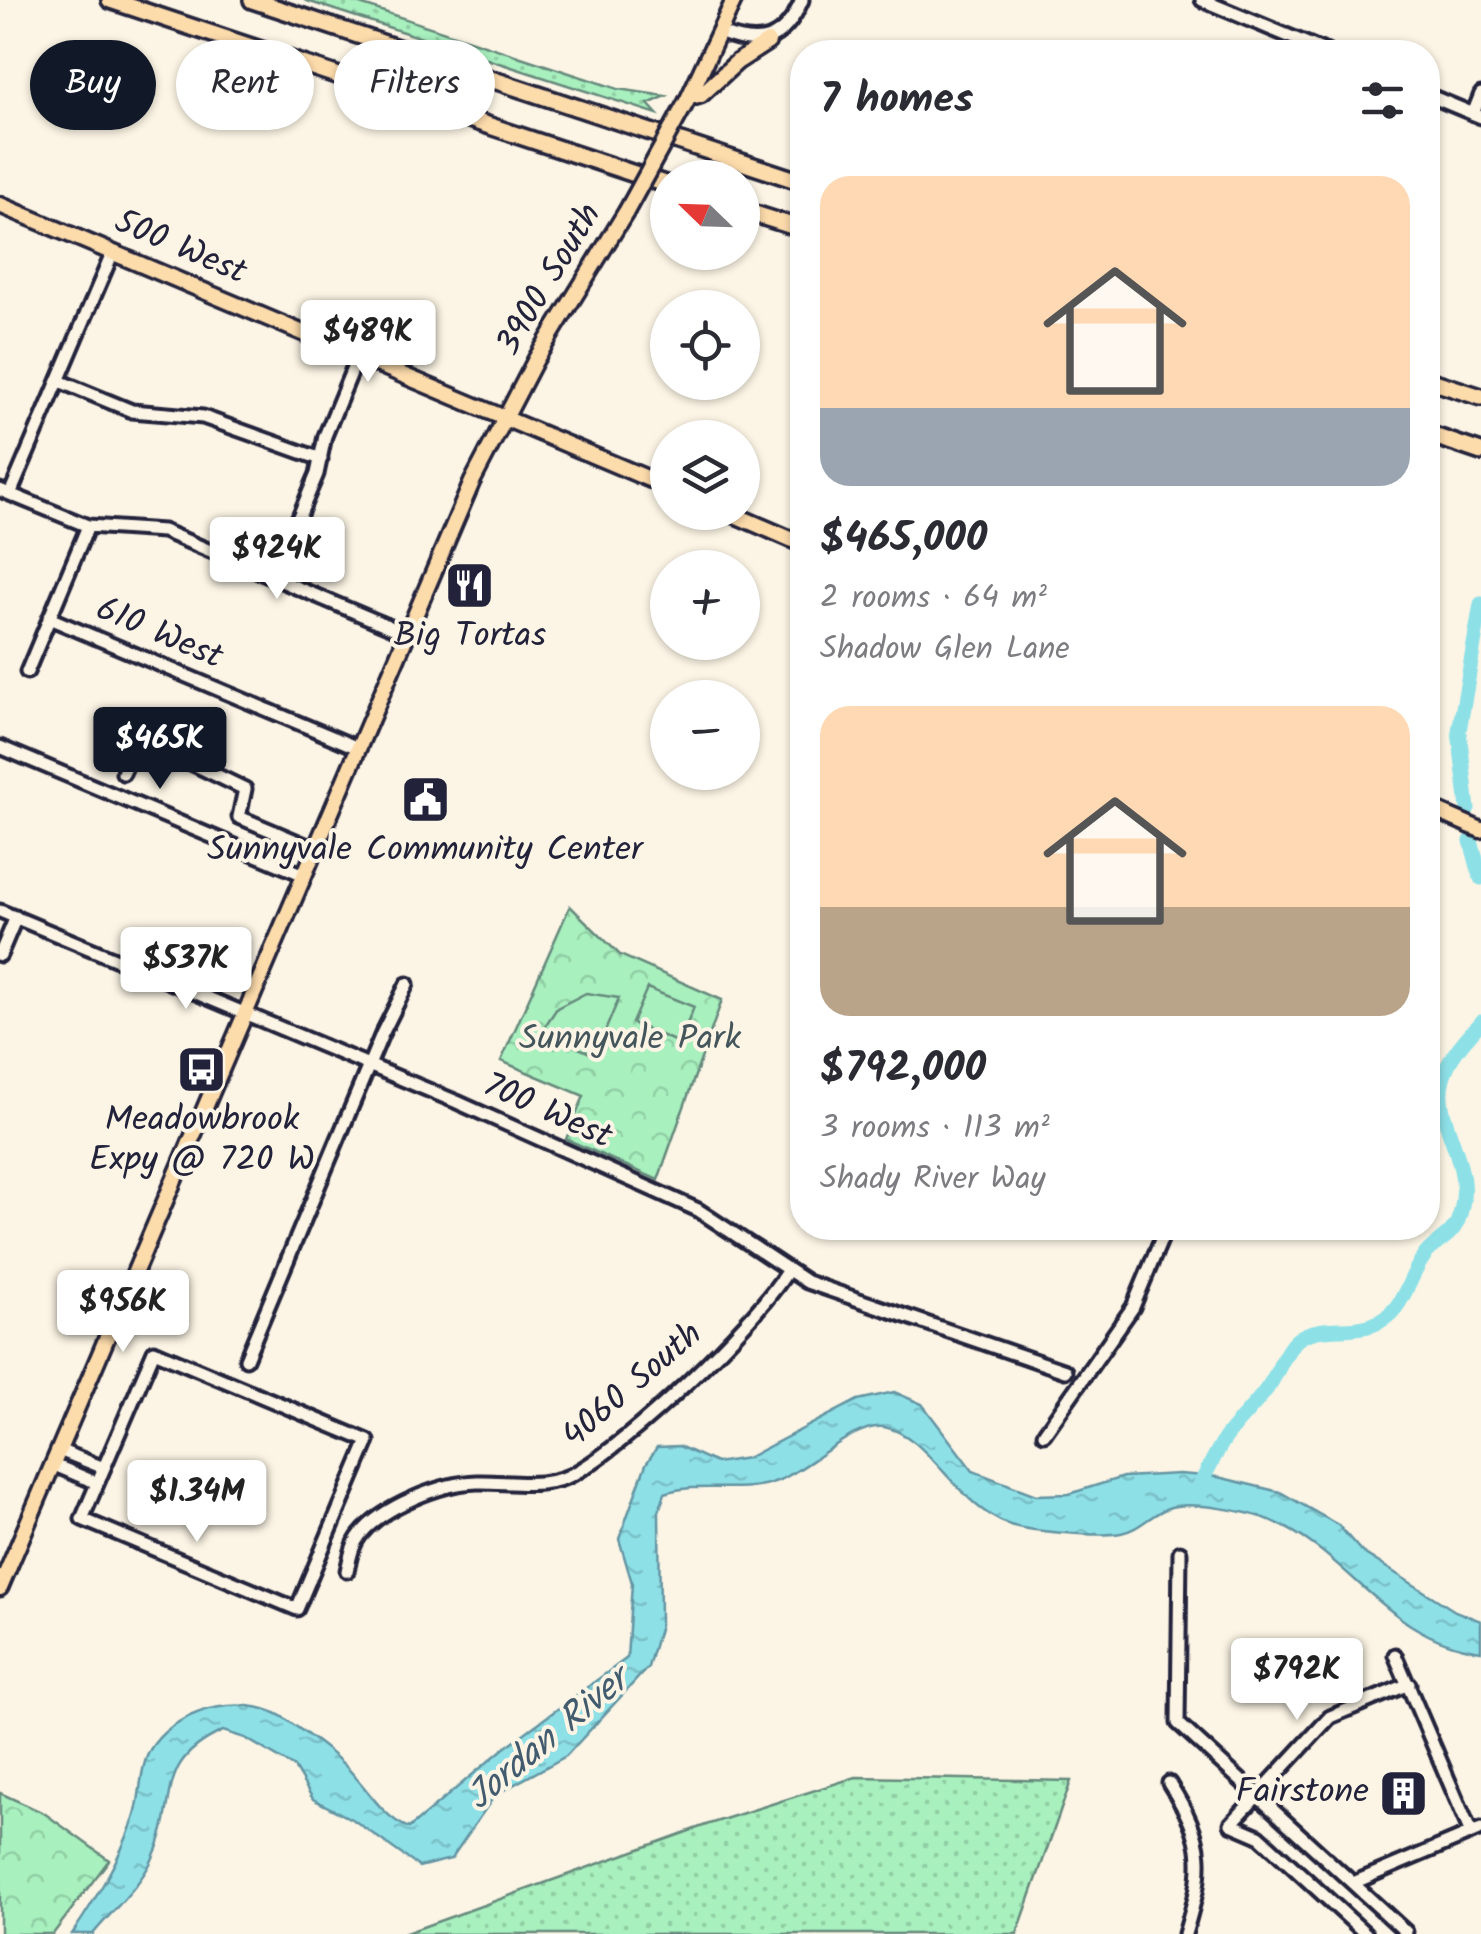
<!DOCTYPE html>
<html lang="en">
<head>
<meta charset="utf-8">
<style>
	body { margin:0; font-family:Kalam,sans-serif; background:#f7f7f7; color:#2b2b33; height:100vh; display:flex; flex-direction:column; font-size:38px; white-space:nowrap }
	* { box-sizing:border-box; margin:0 }
	p { font-size:32px; color:#7c7c81 }
	.icon { flex:none; width:55px; height:55px; fill:none; stroke:currentColor; stroke-width:2; stroke-linecap:round; stroke-linejoin:round }
	.map { position:relative; flex:1; overflow:hidden }
	.side { position:absolute; left:790px; top:40px; width:650px; height:1200px; display:flex; flex-direction:column; background:#fff; border-radius:40px; box-shadow:0 2px 8px #0004 }
	.side>* { flex:none }
	.hud { position:absolute; left:30px; top:40px; width:610px; height:90px; display:flex; gap:20px }
	.needle { width:65px; rotate:293deg }
	.buttons { position:absolute; left:650px; top:160px; display:grid; gap:20px }
	.buttons a { display:grid; place-items:center; width:110px; height:110px; border-radius:50%; background:#fff; box-shadow:0 2px 8px #0004; font-size:50px }
	.price { position:absolute; translate:-50% -85px; padding:0 22px; border-radius:10px; background:#fff; color:#222; font-size:32px; line-height:65px; filter:drop-shadow(0 2px 5px #0008) }
	.price::after { content:''; position:absolute; left:50%; top:60px; width:30px; height:22px; margin-left:-15px; background:inherit; clip-path:polygon(0 0,100% 0,50% 100%) }
	.price.active { background:#111827; color:#fff }
	ul { padding:0; list-style:none }
	li { display:grid; align-content:center; gap:20px; height:530px; padding:0 30px }
	li span { display:grid; place-items:center; height:310px; border-radius:30px; color:#555 }
	li>.icon { margin-inline-start:auto }
	span .icon { width:180px; height:180px; fill:#fffc; stroke-width:1 }
	li b { font-size:42px }
	h2 { display:flex; justify-content:space-between; align-items:center; height:120px; padding:0 30px; font-size:42px }
	.pill { padding:0 35px; border-radius:45px; background:#fff; box-shadow:0 2px 8px #0004; font-size:35px; line-height:90px }
	.pill.active { background:#111827; color:#fff }
	.map>svg:first-child { display:block }
	.grass { fill:url(#grass-dots); stroke:#65897c; stroke-width:2.5 }
	.park { fill:url(#park-crowns); stroke:#65897c; stroke-width:2.5 }
	.garden { fill:#a8f0be; stroke:#65897c; stroke-width:2.5 }
	.water { fill:url(#water-ripples); stroke:#6394a2; stroke-width:2.5 }
	.lines { fill:none; stroke-linecap:round; stroke-linejoin:round }
	.river { stroke:#8ee0e7; stroke-width:15 }
	.minor-casing { stroke:#22223b; stroke-width:19 }
	.major-casing { stroke:#22223b; stroke-width:21 }
	.highway-casing { stroke:#22223b; stroke-width:22 }
	.minor { stroke:#fcf5e5; stroke-width:11 }
	.major { stroke:#fddcac; stroke-width:14 }
	.highway { stroke:#fddcac; stroke-width:15 }
	.major-bridge-casing { stroke:#22223b; stroke-width:21; stroke-linecap:butt }
	.major-bridge { stroke:#fddcac; stroke-width:14 }
	.labels { text-anchor:middle; dominant-baseline:central; stroke-width:8; stroke-linejoin:round; paint-order:stroke }
	.street-label { font-size:35px; fill:#22223b; stroke:#fcf5e5 }
	.poi-label { font-size:35px; fill:#22223b; stroke:#fcf5e5 }
	.park-label { font-size:35px; fill:#44565c; stroke:#fcf5e5 }
	.water-label { font-size:38px; font-style:italic; fill:#425b6f; stroke:#fcf5e5 }
</style>
</head>
<body>
<div class="map">
<svg width="1481" height="1934" viewBox="0 0 1481 1934">
	<defs>
		<pattern id="grass-dots" width="8" height="8" patternUnits="userSpaceOnUse" patternTransform="scale(2.5)"><rect width="8" height="8" fill="#a8f0be"/><path d="M2 2h.1M6 6h.1" fill="none" stroke="#90cea4" stroke-width="1.8" stroke-linecap="round"/></pattern>
		<pattern id="park-crowns" width="20" height="18" patternUnits="userSpaceOnUse" patternTransform="scale(2.5)"><rect width="20" height="18" fill="#a8f0be"/><path d="M2 6a3 3 0 1 1 6 0M12 15a3 3 0 1 1 6 0" fill="none" stroke="#90cea4"/></pattern>
		<pattern id="water-ripples" width="26" height="14" patternUnits="userSpaceOnUse" patternTransform="scale(2.5)"><rect width="26" height="14" fill="#8ee0e7"/><path d="M2 4q2-2 4 0t4 0M15 11q2-2 4 0t4 0" fill="none" stroke="#7ac0c7"/></pattern>
	</defs>
	<rect width="100%" height="100%" fill="#fcf5e5"/>
	<filter id="ink" filterUnits="userSpaceOnUse"><feTurbulence type="fractalNoise" baseFrequency=".01" numOctaves="2"/><feDisplacementMap in="SourceGraphic" scale="20" xChannelSelector="R" yChannelSelector="G"/><feConvolveMatrix kernelMatrix="1 2 1 2 8 2 1 2 1" color-interpolation-filters="sRGB"/></filter>
	<g filter="url(#ink)">
		<path class="grass" d="M304 0H348L618 89 666 96 648 104 657 114Z
			M856 1777 1071 1781 1017 1934H403L706 1825Z"/>
		<path class="park" d="M570 906 620 955 722 1000 658 1180 566 1139 584 1096 501 1061Z
			M0 1793 44 1813 109 1860 53 1934H0Z"/>
		<path class="garden" d="M647 988 694 1007 679 1043 632 1023Z
			M586 993 619 998 595 1055 541 1032 557 1008Z"/>
		<path class="water" d="M894 1392 922 1404 973 1471 1036 1495 1069 1494 1123 1477 1179 1474 1218 1477 1280 1492 1338 1525 1362 1552 1455 1611 1481 1621V1651C1386 1639 1352 1555 1272 1521 1251 1512 1189 1500 1168 1508 1151 1514 1139 1530 1121 1533 1098 1537 1045 1532 1022 1528 961 1518 932 1435 884 1427 855 1422 806 1471 777 1481 741 1495 701 1481 665 1493L659 1511 660 1625 648 1667 566 1756 495 1795 451 1859 419 1867 355 1821 313 1799 294 1767 245 1738 223 1731C152 1763 181 1800 152 1860 139 1887 112 1911 93 1934H72C97 1897 118 1862 134 1819 142 1797 138 1766 153 1745 182 1705 252 1692 290 1722 306 1734 324 1746 339 1760 364 1781 379 1816 409 1828L503 1749 627 1658 632 1583 619 1539 646 1464 657 1447 679 1446 716 1463 747 1458 858 1400Z"/>
		<g class="lines">
			<path class="river" d="M1468 809 1459 731 1481 604
				M1471 841 1481 878
				M1197 1490C1207 1473 1215 1453 1226 1437 1240 1418 1258 1403 1270 1384 1279 1371 1285 1349 1298 1339 1319 1324 1348 1333 1372 1325 1405 1313 1406 1280 1425 1255 1434 1243 1450 1237 1457 1223 1481 1165 1430 1124 1443 1078 1449 1056 1466 1039 1481 1022"/>
			<defs>
				<path id="minor" d="M1202 0 1327 52
					M719 32C760 49 784 42 802 0
					M1428 95 1481 117
					M1473 114 1481 94
					M59 381 132 411 203 417 321 459
					M0 490 88 526 163 531 407 634
					M10 494 113 252
					M273 578 317 474 325 436 358 356
					M49 618 358 748
					M27 672 88 526
					M0 747 304 875
					M123 773 139 738 245 789 239 817 315 849
					M0 911 457 1102 698 1210 807 1282 1065 1371
					M0 955 16 917
					M154 1351 368 1441 297 1609 82 1519Z
					M246 1359 382 1034 407 984
					M1044 1434 1133 1307 1166 1228
					M59 1450 104 1468
					M52 1464 97 1483
					M1180 1552 1178 1723 1406 1932
					M347 1571C350 1558 352 1545 360 1535 382 1507 441 1483 477 1482 509 1481 546 1490 575 1473 630 1443 753 1325 786 1273
					M1395 1655 1471 1833
					M1169 1783C1207 1843 1205 1867 1185 1934
					M1353 1883 1481 1829
					M1366 1934 1259 1836 1231 1824 1330 1717 1409 1684"/>
				<path id="major" d="M688 99 734 0
					M688 99 701 95 737 62 768 42
					M0 205 668 487
					M728 512 802 544
					M1428 807 1481 830
					M0 1588 472 482 536 359 626 212"/>
				<path id="highway" d="M110 0 668 185
					M252 0 802 182
					M742 210 802 229
					M1428 380 1481 397
					M1428 434 1481 452"/>
			</defs>
			<use href="#minor" class="minor-casing"/>
			<use href="#major" class="major-casing"/>
			<use href="#highway" class="highway-casing"/>
			<use href="#minor" class="minor"/>
			<use href="#major" class="major"/>
			<use href="#highway" class="highway"/>
			<defs>
				<path id="major-bridge" d="M626 212 688 99"/>
			</defs>
			<use href="#major-bridge" class="major-bridge-casing"/>
			<use href="#major-bridge" class="major-bridge"/>
		</g>
	</g>
	<defs>
		<symbol id="restaurant-square" viewBox="-11 -11 22 22"><rect x="-9" y="-9" width="18" height="18" rx="4" fill="#22223b" stroke="#fcf5e5"/><path d="M-5-6h1v4h1v-4h1v4h1v-4h1v5L-1.5 .5V6h-2V.5L-5-1ZM5-6V6H3V1.5H1.5Q1.5-4 5-6Z" fill="#fff"/></symbol>
		<symbol id="civic-square" viewBox="-11 -11 22 22"><rect x="-9" y="-9" width="18" height="18" rx="4" fill="#22223b" stroke="#fcf5e5"/><path d="M-.6-6.5H3V-4.5H.6V-3L4-1V1h2V6H-6V1h2V-1L-.6-3ZM-1.2 2.5V6h2.4V2.5Z" fill="#fff"/></symbol>
		<symbol id="bus-square" viewBox="-11 -11 22 22"><rect x="-9" y="-9" width="18" height="18" rx="4" fill="#22223b" stroke="#fcf5e5"/><path d="M-5-6H5V4H4V6H2V4H-2V6H-4V4H-5ZM-3.5-4V0h7V-4ZM-3.5 1.2v1.5H-2V1.2ZM2 1.2v1.5H3.5V1.2Z" fill="#fff"/></symbol>
		<symbol id="building-square" viewBox="-11 -11 22 22"><rect x="-9" y="-9" width="18" height="18" rx="4" fill="#22223b" stroke="#fcf5e5"/><path d="M-4-6H4V6H1V3H-1V6H-4ZM-2.5-4.3h1.7v1.8h-1.7ZM.8-4.3h1.7v1.8H.8ZM-2.5-1h1.7V.8h-1.7ZM.8-1h1.7V.8H.8Z" fill="#fff"/></symbol>
	</defs>
	<g fill-rule="evenodd">
		<use href="#restaurant-square" x="442" y="558" width="55" height="55"/>
		<use href="#civic-square" x="398" y="772" width="55" height="55"/>
		<use href="#bus-square" x="174" y="1042" width="55" height="55"/>
		<use href="#building-square" x="1376" y="1766" width="55" height="55"/>
	</g>
	<g class="labels">
		<g class="street-label">
			<text transform="translate(180 248) rotate(23)">500 West</text>
			<text transform="translate(550 280) rotate(-59)">3900 South</text>
			<text transform="translate(159 634) rotate(23)">610 West</text>
			<text transform="translate(547 1112) rotate(24)">700 West</text>
			<text transform="translate(633 1386) rotate(-41)">4060 South</text>
		</g>
		<g class="poi-label">
			<text x="470" y="637">Big Tortas</text>
			<text x="425" y="851">Sunnyvale Community Center</text>
			<text x="202" y="1121">Meadowbrook<tspan x="202" dy="40">Expy @ 720 W</tspan></text>
			<text x="1369" y="1793" text-anchor="end">Fairstone</text>
		</g>
		<g class="park-label">
			<text x="630" y="1040">Sunnyvale Park</text>
		</g>
		<g class="water-label">
			<text transform="translate(548 1740) rotate(-40)">Jordan River</text>
		</g>
	</g>
</svg>
<div class="buttons">
<a><svg class="needle" viewBox="-14 -14 28 28"><path d="M0-13l5 13h-10z" fill="#e53935"/><path d="M0 13l5-13h-10z" fill="#7c7c81"/></svg></a>
<a><svg class="icon" aria-label="locate" viewBox="0 0 24 24"><circle cx="12" cy="12" r="6"/><path d="M12 2v4M12 18v4M2 12h4M18 12h4"/></svg></a>
<a><svg class="icon" aria-label="layers" viewBox="0 0 24 24"><path d="M12 4l9 5-9 5-9-5zM3 14l9 5 9-5"/></svg></a>
<a>+</a>
<a>−</a>
</div>
<b class="price" style="left:368px;top:385px">$489K</b>
<b class="price" style="left:277px;top:602px">$924K</b>
<b class="price active" style="left:160px;top:792px">$465K</b>
<b class="price" style="left:186px;top:1012px">$537K</b>
<b class="price" style="left:123px;top:1355px">$956K</b>
<b class="price" style="left:197px;top:1545px">$1.34M</b>
<b class="price" style="left:1297px;top:1723px">$792K</b>
<div class="hud">
<a class="pill active">Buy</a>
<a class="pill">Rent</a>
<a class="pill">Filters</a>
</div>
<section class="side">
<h2>7 homes<svg class="icon" aria-label="filters" viewBox="0 0 24 24"><path d="M4 7h16M4 17h16"/><circle cx="9" cy="7" r="2"/><circle cx="15" cy="17" r="2"/></svg></h2>
<ul>
<li><span style="background:linear-gradient(#ffd9b3 75%,#9aa5b1 0)"><svg class="icon" aria-label="home" viewBox="0 0 24 24"><path d="M3 11l9-7 9 7M6 9v11h12V9"/></svg></span><div><b>$465,000</b><p>2 rooms · 64 m²</p><p>Shadow Glen Lane</p></div></li>
<li><span style="background:linear-gradient(#ffd9b3 65%,#b9a48a 0)"><svg class="icon" aria-label="home" viewBox="0 0 24 24"><path d="M3 11l9-7 9 7M6 9v11h12V9"/></svg></span><div><b>$792,000</b><p>3 rooms · 113 m²</p><p>Shady River Way</p></div></li>
</ul>
</section>
</div>
</body>
</html>
